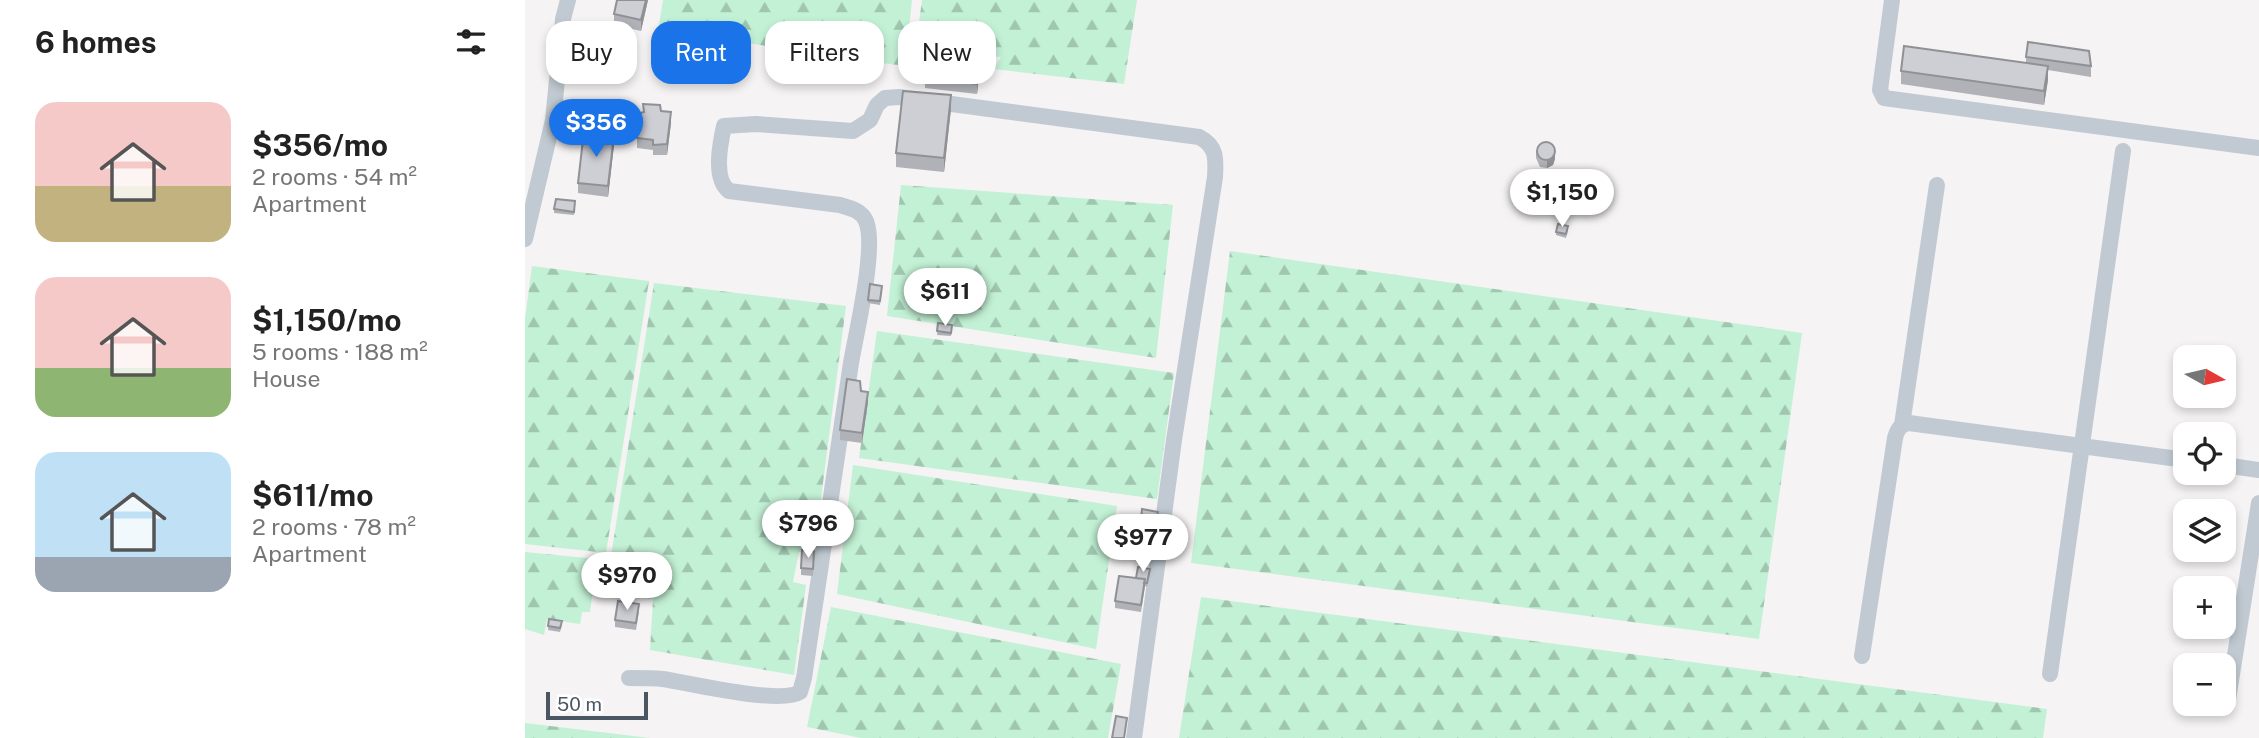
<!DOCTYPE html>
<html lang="en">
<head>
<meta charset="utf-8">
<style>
	body { margin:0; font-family:"Public Sans",sans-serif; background:#f2f2f2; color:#222; height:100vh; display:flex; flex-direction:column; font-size:26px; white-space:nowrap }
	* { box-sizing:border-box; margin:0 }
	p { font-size:23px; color:#767676 }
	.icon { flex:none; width:38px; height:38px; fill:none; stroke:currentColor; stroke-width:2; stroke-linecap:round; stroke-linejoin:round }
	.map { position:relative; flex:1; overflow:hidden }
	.details { display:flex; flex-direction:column; background:#fff; width:525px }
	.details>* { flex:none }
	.banner { position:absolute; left:21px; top:21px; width:665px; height:63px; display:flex; gap:14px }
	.needle { width:46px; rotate:98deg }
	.controls { position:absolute; left:1648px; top:345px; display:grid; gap:14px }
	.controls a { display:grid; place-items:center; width:63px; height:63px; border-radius:14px; background:#fff; box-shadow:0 4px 10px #0003; font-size:35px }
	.scale { position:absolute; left:21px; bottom:18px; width:102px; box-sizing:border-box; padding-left:7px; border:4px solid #4a5661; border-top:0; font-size:19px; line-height:24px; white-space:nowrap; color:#4a5661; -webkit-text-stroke:5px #fff; paint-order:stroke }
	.price { position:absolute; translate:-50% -60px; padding:0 16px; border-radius:24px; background:#fff; color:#222; font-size:23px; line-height:46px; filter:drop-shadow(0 2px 4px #0008) }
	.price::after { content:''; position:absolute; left:50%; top:42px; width:21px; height:16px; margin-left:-10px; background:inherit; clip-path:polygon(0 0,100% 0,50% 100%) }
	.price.on { background:#1a73e8; color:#fff }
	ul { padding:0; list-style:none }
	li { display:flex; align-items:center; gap:21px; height:175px; padding:0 35px }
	li span { display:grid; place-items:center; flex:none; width:196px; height:140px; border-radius:21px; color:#555 }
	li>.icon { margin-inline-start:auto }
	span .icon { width:84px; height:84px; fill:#fffc; stroke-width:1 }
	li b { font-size:30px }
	h2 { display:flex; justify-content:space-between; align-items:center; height:84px; padding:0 35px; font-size:30px }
	.pill { padding:0 24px; border-radius:21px; background:#fff; box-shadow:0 4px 10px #0003; font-size:24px; line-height:63px }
	.pill.on { background:#1a73e8; color:#fff }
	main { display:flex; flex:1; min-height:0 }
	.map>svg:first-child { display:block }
	.forest { fill:url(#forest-firs) }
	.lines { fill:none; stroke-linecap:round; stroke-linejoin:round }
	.minor { stroke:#c1cad2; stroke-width:16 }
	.wall { fill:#b0b2b7 }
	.shaded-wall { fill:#909195 }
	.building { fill:#cdcfd5; stroke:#909195; stroke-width:2 }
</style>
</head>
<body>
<main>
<section class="details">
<h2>6 homes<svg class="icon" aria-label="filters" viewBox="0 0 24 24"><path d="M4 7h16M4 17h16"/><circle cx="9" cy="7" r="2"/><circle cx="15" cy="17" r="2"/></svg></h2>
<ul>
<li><span style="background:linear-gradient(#f6c9c9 60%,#c2b280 0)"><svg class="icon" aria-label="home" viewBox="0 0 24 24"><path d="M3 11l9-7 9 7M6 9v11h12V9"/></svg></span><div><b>$356/mo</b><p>2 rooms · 54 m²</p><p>Apartment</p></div></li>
<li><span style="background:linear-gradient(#f6c9c9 65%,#8fb573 0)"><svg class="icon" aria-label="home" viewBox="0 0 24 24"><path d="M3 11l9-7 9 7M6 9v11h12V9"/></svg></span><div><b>$1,150/mo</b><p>5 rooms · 188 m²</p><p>House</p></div></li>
<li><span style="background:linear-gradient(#bfe0f5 75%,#9aa5b1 0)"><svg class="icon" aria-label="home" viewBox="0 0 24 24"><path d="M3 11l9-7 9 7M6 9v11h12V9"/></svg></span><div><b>$611/mo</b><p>2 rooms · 78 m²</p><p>Apartment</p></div></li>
</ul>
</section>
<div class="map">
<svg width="1734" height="738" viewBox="0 0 1734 738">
	<defs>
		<pattern id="forest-firs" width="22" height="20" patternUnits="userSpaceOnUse" patternTransform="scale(1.75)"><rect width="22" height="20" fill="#c3f1d5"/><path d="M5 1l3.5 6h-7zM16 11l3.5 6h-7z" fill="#a0c6b0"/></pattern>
	</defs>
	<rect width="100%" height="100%" fill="#f5f3f3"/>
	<path class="forest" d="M138 0H387L380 66 325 59 328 44 291 39 290 53 133 30Z
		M397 0H612L599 84 468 69 476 57 390 52Z
		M376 185 648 205 631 358 362 316Z
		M705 251 1277 333 1234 639 666 563Z
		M7 266 124 281 81 553 0 544V319Z
		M129 283 321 306 289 552H274L268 582 281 585 269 675 125 650 128 599 80 594Z
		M352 331 649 373 632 499 334 458Z
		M328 465 592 506 571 649 312 594Z
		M0 552 72 559 65 612H57L55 624 22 619 19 635 0 629Z
		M676 597 1522 709 1518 738H654Z
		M306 607 596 664 583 738H336L282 727Z
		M0 723 125 738H0Z"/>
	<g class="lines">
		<path class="minor" d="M1367 0 1355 90 1359 98 1734 148
			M0 239 28 120 38 19 43 0
			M1377 425 1412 185
			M1699 465 1734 470
			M1337 656 1370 438C1372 430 1375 424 1384 423L1661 460
			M1525 674 1598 151
			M104 678C115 678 127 678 138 679 164 683 256 705 275 692L279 678C295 573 310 468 326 363 331 333 352 247 341 221 336 210 325 208 315 205L204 191C188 179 195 144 199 126L231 124 328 131 345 120 352 105 360 98 374 97 674 137C692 146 691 159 690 177L649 440 609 738
			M1702 706 1734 503"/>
	</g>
	<path class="wall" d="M123 0 116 31 89 25V14Z
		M68 40 65 52 54 50V46Z
		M1501 57 1566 66V77L1523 70V80L1519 105 1376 84V71L1501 63Z
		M456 59 452 94 400 88V78Z
		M65 67 62 84 41 81V74Z
		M426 109 419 172 371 167V153Z
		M136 111 146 123 142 155H128V150L112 148V138Z
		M89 145 83 197 53 193V183Z
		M1011 151 1030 159 1028 165 1022 168 1015 167 1011 158Z
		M50 205 49 215 29 213V209Z
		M1043 230 1041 238 1031 235V232Z
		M357 289 355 305 343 303V300Z
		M413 323 427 325 426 336 412 335Z
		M336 391 343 402 337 443 315 440V430Z
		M633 515 628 548 605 545V538L616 520Z
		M289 558 288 576 276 575V568Z
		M625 573 622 587 620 586 616 612 590 608V601L611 578Z
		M114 611 111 630 90 627V620Z
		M24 619 37 625 35 632 23 630Z"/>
	<path class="shaded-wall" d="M121 0H123L116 31V20Z
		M456 49V59L452 94V84Z
		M1523 66V80L1519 105V91Z
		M426 95V109L419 172V158Z
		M146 112V123L142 155V144Z
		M89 135V145L83 197V186Z
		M1030 152V159L1028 165 1022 168V161Z
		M343 392V402L337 443V433Z"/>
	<path class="building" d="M92 0H121L116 20 89 14Z
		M57 34 68 36 65 49 54 46Z
		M1503 42 1564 51 1566 66 1501 57Z
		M403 43 456 49 452 84 400 78Z
		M1379 46 1523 66 1519 91 1376 71Z
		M44 57 65 60 62 77 41 74Z
		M378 91 426 95 419 158 371 153Z
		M118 104 135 105 136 111 146 112 142 144 128 145V140L112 138 115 113 119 112Z
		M59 131 89 135 83 186 53 183Z
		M1012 151a9 9 0 1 1 18 0a9 9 0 1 1-18 0Z
		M31 199 50 201 49 212 29 209Z
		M1033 224 1043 226 1041 234 1031 232Z
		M345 284 357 286 355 301 343 300Z
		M413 323 427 325 426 333 412 331Z
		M322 379 335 381 336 391 343 392 337 433 315 430Z
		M617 509 633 512 631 523 630 522 616 520Z
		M608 519 630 522 628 541 605 538Z
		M277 550 289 551 288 569 276 568Z
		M613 567 625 569 622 583H619L620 579 611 578Z
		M594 576 620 579 616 605 590 601Z
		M93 601 114 604 111 623 90 620Z
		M24 619 37 621 35 628 23 626Z
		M591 716 602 718 599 738H587Z"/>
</svg>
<div class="controls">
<a><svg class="needle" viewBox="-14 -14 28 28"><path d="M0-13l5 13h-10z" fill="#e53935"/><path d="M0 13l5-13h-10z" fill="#767676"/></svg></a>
<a><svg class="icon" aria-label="locate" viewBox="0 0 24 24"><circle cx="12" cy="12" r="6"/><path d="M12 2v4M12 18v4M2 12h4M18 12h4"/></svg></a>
<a><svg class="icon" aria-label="layers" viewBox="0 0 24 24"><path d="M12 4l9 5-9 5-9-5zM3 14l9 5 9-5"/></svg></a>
<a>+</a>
<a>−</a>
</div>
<div class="scale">50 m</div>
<b class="price on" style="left:71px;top:159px">$356</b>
<b class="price" style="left:1037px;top:229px">$1,150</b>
<b class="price" style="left:420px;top:328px">$611</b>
<b class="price" style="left:283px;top:560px">$796</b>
<b class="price" style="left:618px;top:574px">$977</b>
<b class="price" style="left:102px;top:612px">$970</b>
<div class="banner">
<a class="pill">Buy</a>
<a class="pill on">Rent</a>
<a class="pill">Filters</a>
<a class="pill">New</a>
</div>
</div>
</main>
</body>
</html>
